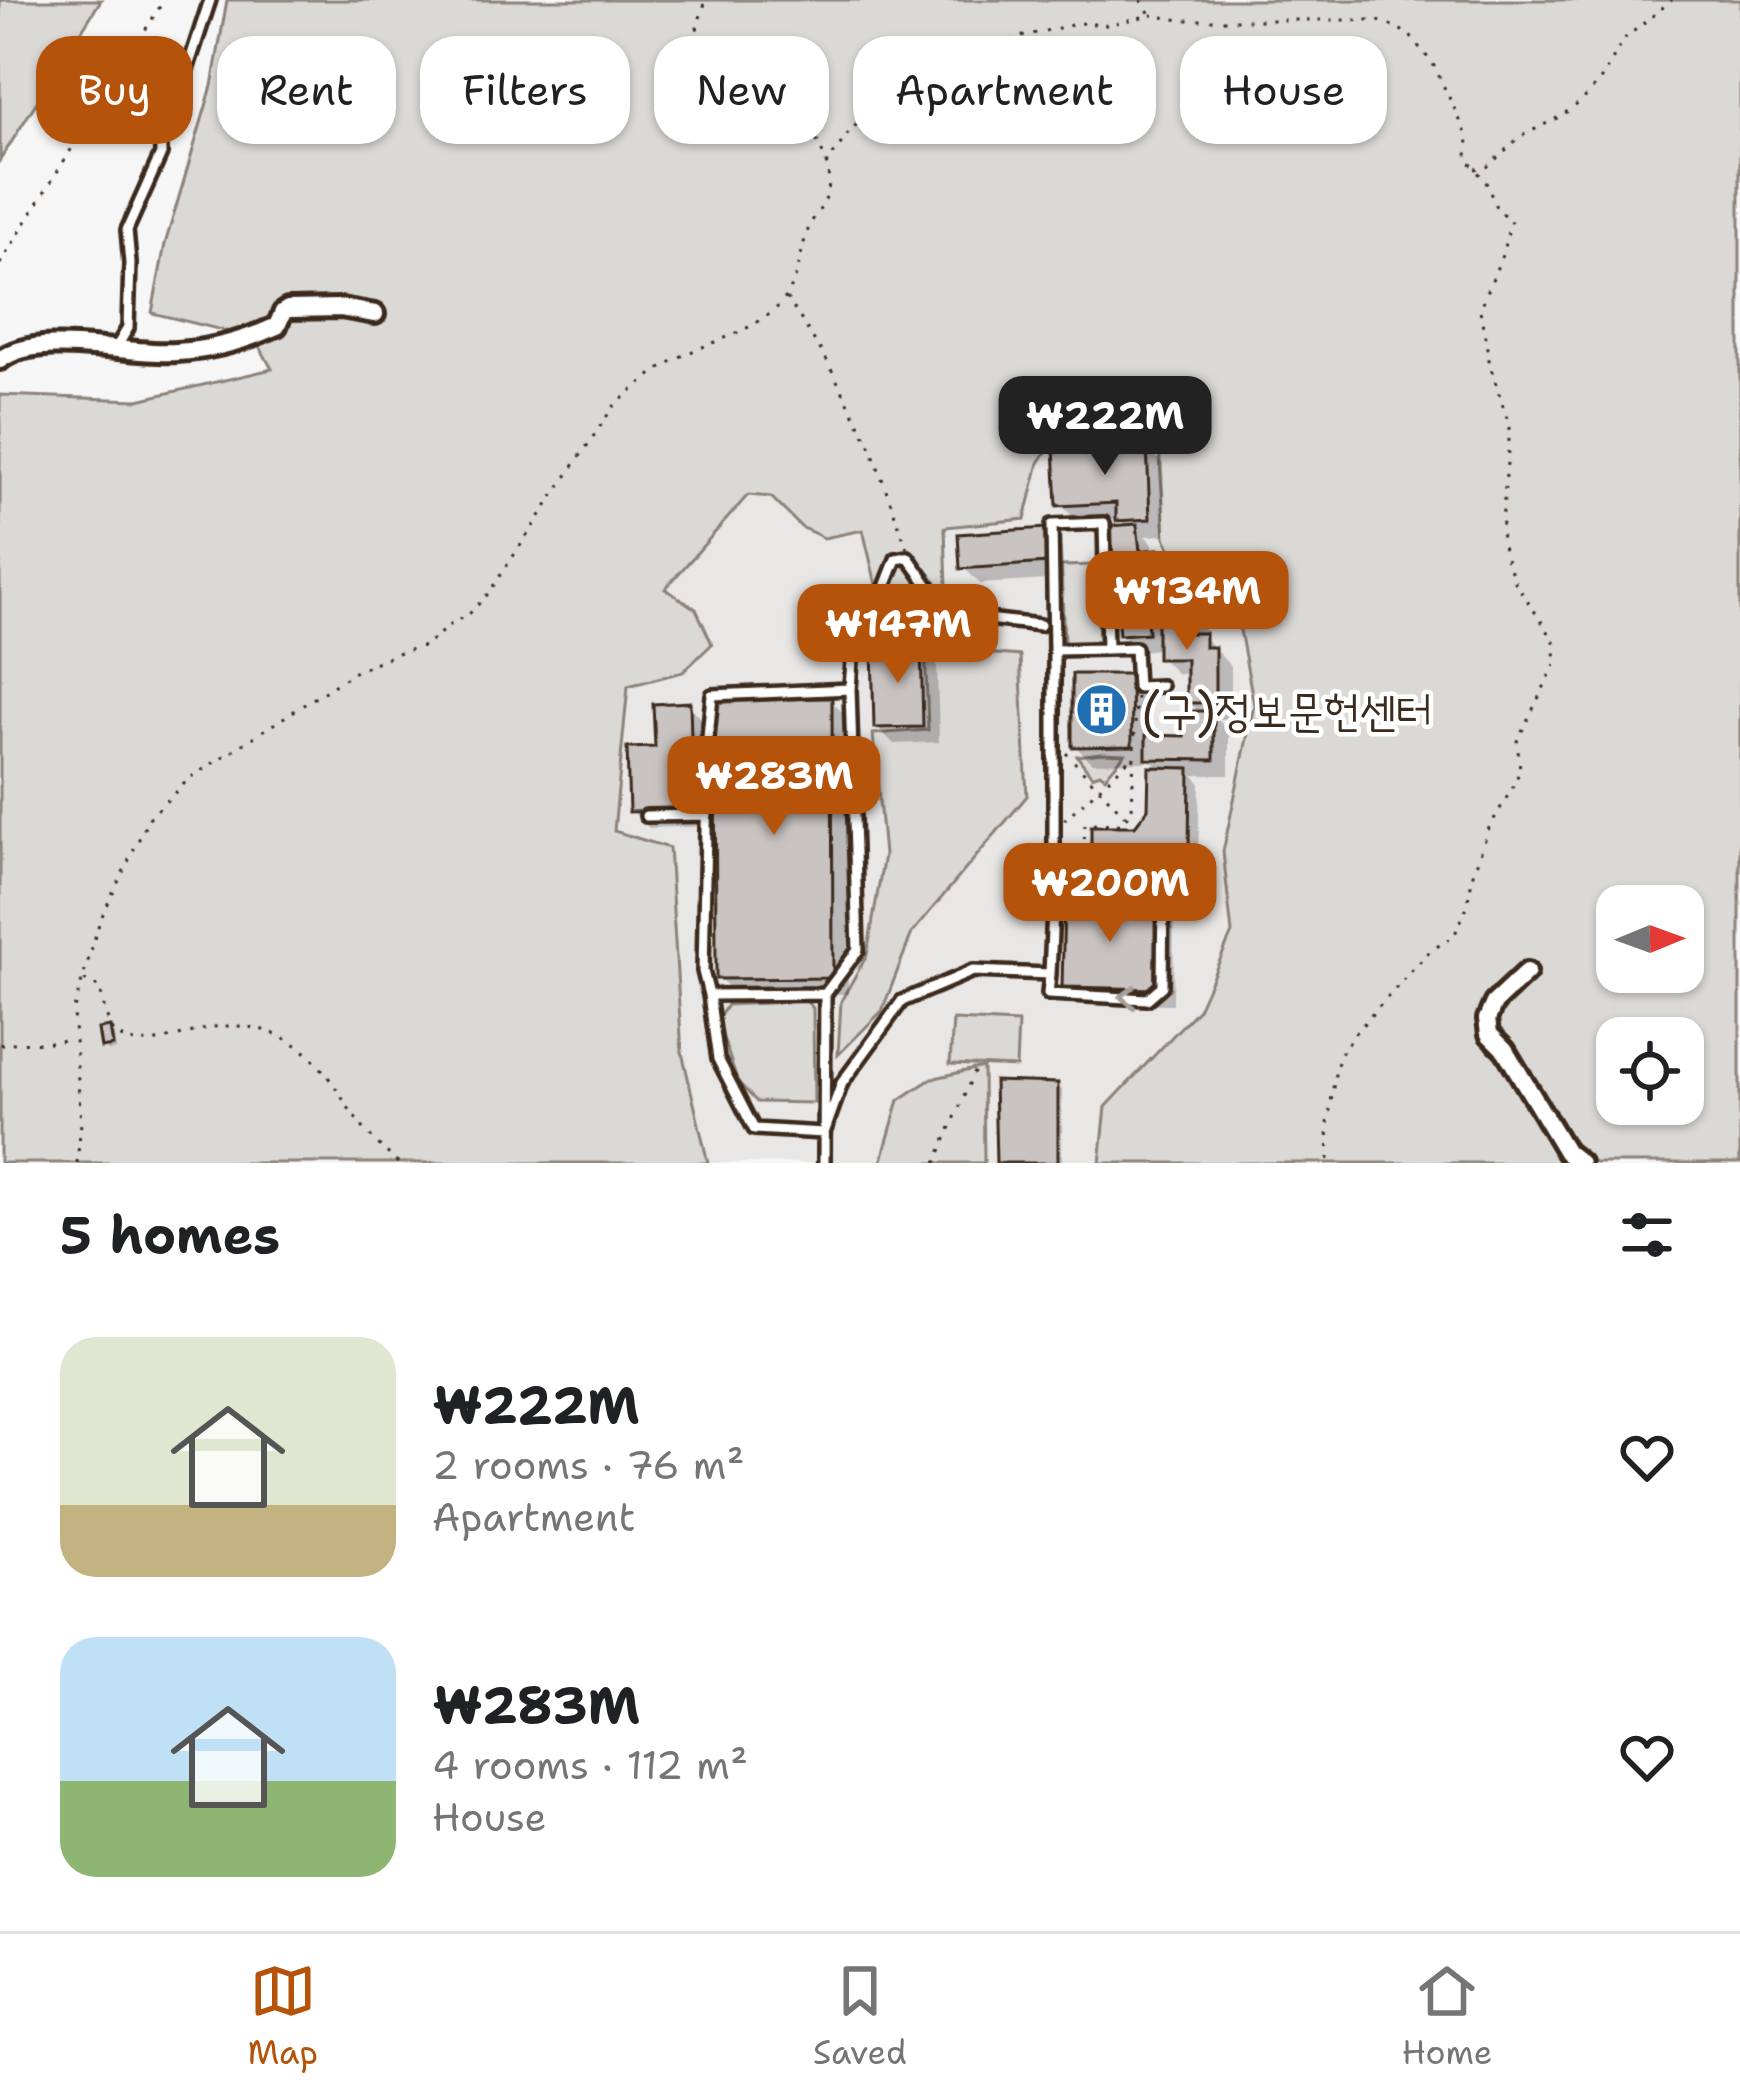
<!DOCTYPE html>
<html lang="en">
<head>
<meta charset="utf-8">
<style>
	body { margin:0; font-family:"Shantell Sans","Poor Story",sans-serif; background:#f2f2f2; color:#202124; height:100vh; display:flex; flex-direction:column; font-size:45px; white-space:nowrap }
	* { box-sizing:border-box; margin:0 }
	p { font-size:39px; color:#757577 }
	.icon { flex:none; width:66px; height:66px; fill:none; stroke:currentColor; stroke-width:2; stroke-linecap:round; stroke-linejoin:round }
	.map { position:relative; height:1163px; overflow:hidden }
	.side { display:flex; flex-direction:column; background:#fff; flex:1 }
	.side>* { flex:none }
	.banner { position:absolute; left:36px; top:36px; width:1668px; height:108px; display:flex; gap:24px }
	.needle { width:78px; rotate:89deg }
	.controls { position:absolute; left:1596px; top:885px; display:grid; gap:24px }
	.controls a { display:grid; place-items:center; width:108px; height:108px; border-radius:24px; background:#fff; box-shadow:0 3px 9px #0004; font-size:60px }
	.price { position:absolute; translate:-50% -102px; padding:0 27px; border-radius:24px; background:#b45309; color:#fff; font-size:39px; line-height:78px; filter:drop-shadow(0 3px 6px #0008) }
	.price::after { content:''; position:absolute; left:50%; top:72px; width:36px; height:27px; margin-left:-18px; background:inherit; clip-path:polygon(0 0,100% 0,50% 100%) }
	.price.on { background:#222; color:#fff }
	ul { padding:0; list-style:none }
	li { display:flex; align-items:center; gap:36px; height:300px; padding:0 60px }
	li span { display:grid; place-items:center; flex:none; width:336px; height:240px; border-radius:36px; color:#555 }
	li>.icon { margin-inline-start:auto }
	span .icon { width:144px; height:144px; fill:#fffc; stroke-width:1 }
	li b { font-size:51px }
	h2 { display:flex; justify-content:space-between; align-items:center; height:144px; padding:0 60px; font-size:51px }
	.tag { padding:0 42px; border-radius:36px; background:#fff; box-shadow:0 3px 9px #0004; font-size:42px; line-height:108px }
	.tag.on { background:#b45309; color:#fff }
	.dock { display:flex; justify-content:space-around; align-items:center; height:168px; border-top:3px solid #e0e0e0; background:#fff; font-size:33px; color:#757577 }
	.dock a { display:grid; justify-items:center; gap:6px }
	.dock .on { color:#b45309 }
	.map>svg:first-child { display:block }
	.built { fill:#e9e7e6 }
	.green { fill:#dbd9d6; stroke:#8b827a; stroke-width:3; fill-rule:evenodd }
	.shadow { fill:#0003 }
	.building { fill:#c9c3c1; stroke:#3b2a1e; stroke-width:3 }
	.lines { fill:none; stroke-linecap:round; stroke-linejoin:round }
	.lane-casing { stroke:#3b2a1e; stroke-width:18 }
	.street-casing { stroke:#3b2a1e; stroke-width:26 }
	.path { stroke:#3b2a1e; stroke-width:3; stroke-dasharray:3 9; stroke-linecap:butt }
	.lane { stroke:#fff; stroke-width:9 }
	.street { stroke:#fff; stroke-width:16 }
	.oneway { stroke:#a79f9a }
	.labels { text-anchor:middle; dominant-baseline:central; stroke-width:9; stroke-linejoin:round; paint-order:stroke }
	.poi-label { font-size:45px; fill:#3b2a1e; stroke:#fff; text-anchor:start }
</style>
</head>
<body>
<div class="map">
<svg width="1740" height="1163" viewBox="0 0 1740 1163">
	<rect width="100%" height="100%" fill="#f7f6f6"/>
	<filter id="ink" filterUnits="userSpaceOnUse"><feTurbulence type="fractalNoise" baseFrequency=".00833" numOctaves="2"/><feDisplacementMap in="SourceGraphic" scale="24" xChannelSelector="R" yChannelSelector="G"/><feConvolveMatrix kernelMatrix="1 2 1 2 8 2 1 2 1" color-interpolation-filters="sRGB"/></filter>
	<g filter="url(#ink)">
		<path class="built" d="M1138 365 1284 670 1233 973 1168 1163H684L633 966 586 680 779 418Z"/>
		<path class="green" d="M0 0H101L0 160Z
			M227 0H1740V1163H1100L1106 1107 1198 1009 1232 933 1223 852 1254 705 1240 630 1186 584 1165 537 1159 445 1127 435 1116 413 1067 418 1039 463 1025 519 945 527 949 650 1020 656 1027 796 912 933 882 1011 838 1055 841 1001 867 955 884 855 873 734 928 730 925 643 885 622 863 530 824 538 801 527 771 497 748 495 665 589 696 609 712 644 683 672 628 686 614 831 669 848 682 1052 708 1163H0V395L138 400 272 369 255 338 152 313 165 244 212 86ZM1617 906H1683V972H1617ZM1617 1038H1683V1104H1617Z
			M1097 565 1099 641 1064 643 1061 566Z
			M1102 753 1125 754 1105 777 1100 773 1092 776 1077 756Z
			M806 1001 813 1008 814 1103 757 1102 738 1082 717 1021 727 1005Z
			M953 1020 1018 1023 1016 1067 950 1064Z
			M983 1067 984 1163H881L899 1100 931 1079Z"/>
		<path class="shadow" d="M1146 447 1163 464 1166 535 1145 536 1153 544 1154 553 1174 569 1175 591 1159 592 1161 611H1187L1204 628V637L1231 667V719H1217L1229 731V775H1193L1200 782 1198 859H1191L1180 869 1179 880 1105 881 1094 870 1137 829 1151 810 1161 771 1148 757V762L1092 763 1075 746 1130 677 1147 694V738L1187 739 1201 714 1189 702V674H1177L1160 657V649L1139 651 1122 634 1128 528 1119 519 1077 521 1060 504Z
			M1045 531 1062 548 1064 579 980 584 963 567Z
			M920 648 937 665 939 742 894 744 877 727Z
			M831 701 848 718V994H736L719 978Z
			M688 705 705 722 709 826 649 828 632 811 658 750Z
			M1157 906 1174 923 1173 1004 1082 1003 1065 986Z
			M109 1030 114 1035 116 1050 108 1051 104 1047Z
			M1057 1086 1062 1090V1163H999Z"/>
		<path class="building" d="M1147 444 1150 519 1116 521V503L1057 506 1054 448Z
			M1137 524 1140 551 1158 549 1160 575 1144 576 1148 633 1119 635 1110 526Z
			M1046 528 1048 563 960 569 958 534Z
			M1157 608H1189V633H1205V647H1215V703H1186V659H1157Z
			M921 645 923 727 874 728 872 646Z
			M1072 674H1131L1132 746 1072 747Z
			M715 698H832L833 978 716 979Z
			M690 702 693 810 629 812 627 748 655 747 653 704Z
			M1184 711H1214V760L1146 759V735L1184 736Z
			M1149 767 1190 768 1189 850 1179 849 1170 858 1169 871H1091V826H1135L1148 809Z
			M1064 901 1158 903 1157 989 1062 987Z
			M110 1027 113 1046 101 1048 98 1029Z
			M994 1081 1058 1083V1163H996Z"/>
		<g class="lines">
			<defs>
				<path id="lane" d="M116 348 128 328 130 263 127 230 161 154 160 101 187 70 210 0
					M1107 649 1135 648 1137 687 1161 686
					M855 651 868 630 896 559 908 557 943 606 962 616 1040 625
					M646 816 707 815
					M1050 974 1048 994 1147 999 1162 986 1163 891 1054 888
					M825 994 709 995 718 1059 754 1129 824 1133 842 1083 902 1001 973 971 1050 974 1054 888V650L1107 649 1104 523 1052 525 1054 650
					M709 995 703 971 708 737 712 695 850 689
					M824 1163 825 994 858 950 850 689 855 618"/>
				<path id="street" d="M0 360C38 330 130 356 177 352 213 350 244 341 277 326L283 312 288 309 341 308 375 314
					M1527 972 1494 1003 1487 1019 1489 1034 1505 1050 1566 1152 1580 1163"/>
			</defs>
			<use href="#lane" class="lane-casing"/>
			<use href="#street" class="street-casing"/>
			<path class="path" d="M1141 0 1150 14
				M826 165 852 128 888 102 940 78 967 58 999 49 1015 38 1080 23 1107 25 1151 15 1180 20H1376L1398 28 1411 37 1433 64 1468 137 1467 159 1486 182 1497 210 1511 220 1502 255 1480 310 1490 365 1510 428 1501 533 1505 556 1516 584 1554 640 1556 663 1517 741 1520 769 1515 783 1489 828 1473 874 1467 907 1454 936 1430 951 1354 1034 1343 1050 1336 1067 1328 1124 1329 1163
				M1475 169 1487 167 1520 137 1561 116 1582 101 1602 78 1624 39 1672 0
				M0 264 164 0
				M787 298 825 357 870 445 907 548
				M1066 753 1125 816
				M1064 820 1132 757
				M1083 875 1085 823 1121 824 1132 810 1136 697
				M84 980 100 988C103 1001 105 1021 115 1032 137 1056 187 1031 214 1027 239 1024 263 1027 286 1039 322 1057 337 1093 359 1123 371 1138 384 1150 398 1163
				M0 1045C24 1039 53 1047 71 1037
				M77 1163 81 1123 73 1012 100 920 149 818 190 778 356 671 397 653 425 646 451 624 470 613 488 594 613 407C635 387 660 366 688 353 718 340 762 327 783 301 801 278 799 248 811 223 817 212 826 203 828 191 832 168 819 140 805 123 772 88 714 76 697 27L706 0
				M936 1163 977 1065"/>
			<use href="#lane" class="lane"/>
			<use href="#street" class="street"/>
		</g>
		<defs><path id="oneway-chevron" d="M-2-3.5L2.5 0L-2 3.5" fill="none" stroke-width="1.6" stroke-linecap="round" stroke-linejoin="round" transform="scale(3)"/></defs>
		<use class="oneway" href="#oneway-chevron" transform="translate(1128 997) rotate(-179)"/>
	</g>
	<defs>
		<symbol id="building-disc" viewBox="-11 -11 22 22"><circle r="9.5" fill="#1f6fb2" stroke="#fff"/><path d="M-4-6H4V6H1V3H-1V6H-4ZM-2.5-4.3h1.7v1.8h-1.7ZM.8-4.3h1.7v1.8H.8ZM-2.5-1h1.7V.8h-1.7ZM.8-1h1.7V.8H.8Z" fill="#fff"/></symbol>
	</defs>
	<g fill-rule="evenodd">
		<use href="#building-disc" x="1072" y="680" width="59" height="59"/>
	</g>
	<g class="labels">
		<g class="poi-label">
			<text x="1141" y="710">(구)정보문헌센터</text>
		</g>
	</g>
</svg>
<div class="controls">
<a><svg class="needle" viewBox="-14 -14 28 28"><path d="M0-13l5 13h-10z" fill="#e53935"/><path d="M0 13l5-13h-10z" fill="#757577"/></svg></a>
<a><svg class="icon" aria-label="locate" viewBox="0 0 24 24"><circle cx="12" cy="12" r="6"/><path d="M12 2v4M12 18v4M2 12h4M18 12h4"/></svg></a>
</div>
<b class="price on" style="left:1105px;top:478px">₩222M</b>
<b class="price" style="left:1187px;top:653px">₩134M</b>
<b class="price" style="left:898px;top:686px">₩147M</b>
<b class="price" style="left:774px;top:838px">₩283M</b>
<b class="price" style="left:1110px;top:945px">₩200M</b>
<div class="banner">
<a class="tag on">Buy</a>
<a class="tag">Rent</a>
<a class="tag">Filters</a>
<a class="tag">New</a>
<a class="tag">Apartment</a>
<a class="tag">House</a>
</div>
</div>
<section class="side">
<h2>5 homes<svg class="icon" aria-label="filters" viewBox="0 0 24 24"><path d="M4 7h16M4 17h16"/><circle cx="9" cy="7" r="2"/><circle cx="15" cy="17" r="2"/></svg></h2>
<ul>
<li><span style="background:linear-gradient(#dfe7d0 70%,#c2b280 0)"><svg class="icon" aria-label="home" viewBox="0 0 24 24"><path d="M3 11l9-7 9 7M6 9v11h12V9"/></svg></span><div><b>₩222M</b><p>2 rooms · 76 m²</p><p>Apartment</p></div><svg class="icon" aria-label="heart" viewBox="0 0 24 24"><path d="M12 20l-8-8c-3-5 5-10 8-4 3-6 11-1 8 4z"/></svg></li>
<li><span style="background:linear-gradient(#bfe0f5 60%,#8fb573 0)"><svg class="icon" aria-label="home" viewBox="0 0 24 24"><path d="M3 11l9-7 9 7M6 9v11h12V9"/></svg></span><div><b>₩283M</b><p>4 rooms · 112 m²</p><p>House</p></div><svg class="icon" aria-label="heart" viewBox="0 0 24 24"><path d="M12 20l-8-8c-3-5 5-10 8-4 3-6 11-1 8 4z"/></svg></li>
</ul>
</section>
<nav class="dock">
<a class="on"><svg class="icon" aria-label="map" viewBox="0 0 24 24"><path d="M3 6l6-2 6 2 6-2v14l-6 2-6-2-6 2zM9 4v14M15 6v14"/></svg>Map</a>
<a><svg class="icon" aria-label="saved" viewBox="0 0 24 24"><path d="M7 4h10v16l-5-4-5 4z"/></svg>Saved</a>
<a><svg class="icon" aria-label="home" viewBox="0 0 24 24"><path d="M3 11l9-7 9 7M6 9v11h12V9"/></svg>Home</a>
</nav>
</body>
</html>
